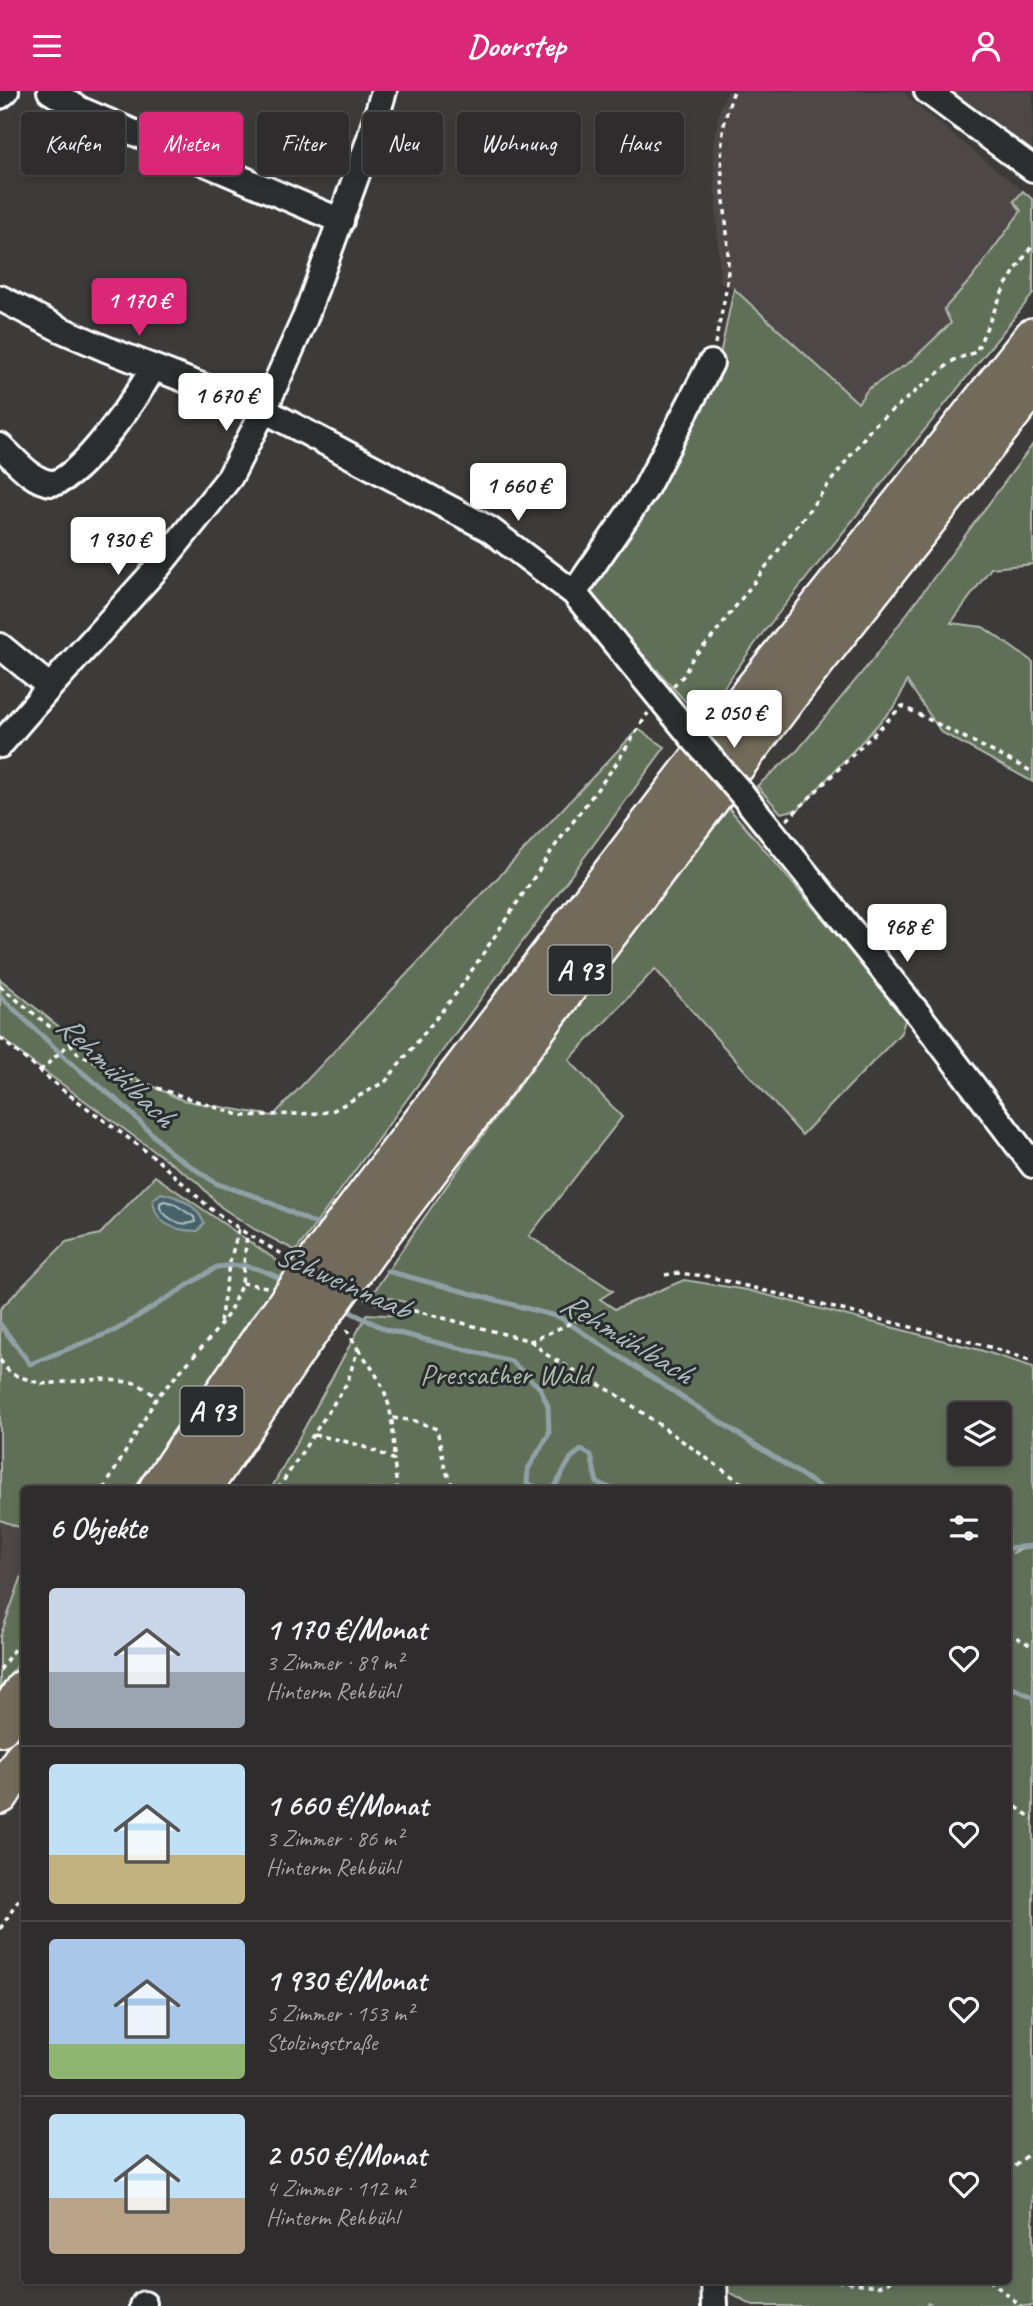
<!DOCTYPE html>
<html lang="de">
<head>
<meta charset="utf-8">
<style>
	body { margin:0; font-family:Caveat,sans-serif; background:#363434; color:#f1f3f6; height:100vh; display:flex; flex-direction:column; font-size:26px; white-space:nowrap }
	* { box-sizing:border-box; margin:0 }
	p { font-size:23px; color:#a7a7a9 }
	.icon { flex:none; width:38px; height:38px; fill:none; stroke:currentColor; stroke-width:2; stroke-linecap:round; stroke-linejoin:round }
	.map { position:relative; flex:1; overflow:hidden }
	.drawer { position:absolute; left:21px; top:1395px; width:990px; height:798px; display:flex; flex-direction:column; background:#2e2c2c; border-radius:7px; box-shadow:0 4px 10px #0003,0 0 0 2px #494848 }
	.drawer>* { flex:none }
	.guide { position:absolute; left:21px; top:21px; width:992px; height:63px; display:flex; gap:14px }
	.controls { position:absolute; left:948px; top:1311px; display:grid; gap:14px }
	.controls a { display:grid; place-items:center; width:63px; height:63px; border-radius:7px; background:#2e2c2c; box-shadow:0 4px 10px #0003,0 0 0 2px #494848; font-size:35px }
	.price { position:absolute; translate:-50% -60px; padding:0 16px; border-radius:7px; background:#fff; color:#222; font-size:23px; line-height:46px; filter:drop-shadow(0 2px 4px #0008) }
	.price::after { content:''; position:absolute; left:50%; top:42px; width:21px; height:16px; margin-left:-10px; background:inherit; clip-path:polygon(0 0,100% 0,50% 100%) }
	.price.selected { background:#db2777; color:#fff }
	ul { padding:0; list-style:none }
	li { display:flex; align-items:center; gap:21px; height:175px; padding:0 28px }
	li+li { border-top:2px solid #494848 }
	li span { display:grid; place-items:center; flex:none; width:196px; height:140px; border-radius:7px; color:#555 }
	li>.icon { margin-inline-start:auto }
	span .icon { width:84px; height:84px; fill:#fffc; stroke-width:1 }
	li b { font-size:30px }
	h2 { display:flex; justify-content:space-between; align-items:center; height:84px; padding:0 28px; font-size:30px }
	.pill { padding:0 24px; border-radius:7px; background:#2e2c2c; box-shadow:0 4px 10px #0003,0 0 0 2px #494848; font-size:24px; line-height:63px }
	.pill.selected { background:#db2777; color:#fff }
	header { display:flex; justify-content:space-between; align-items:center; height:91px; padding:0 28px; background:#db2777; color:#fff; font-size:32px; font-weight:800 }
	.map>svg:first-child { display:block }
	.built { fill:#4e4746 }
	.green { fill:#607059; stroke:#b0b8ac; stroke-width:2; fill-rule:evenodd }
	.water { fill:#46636a; stroke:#90a1a6; stroke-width:2 }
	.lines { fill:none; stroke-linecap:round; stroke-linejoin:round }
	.shore { stroke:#b5c1c3; stroke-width:2 }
	.stream { stroke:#90a1a6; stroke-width:5 }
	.minor-casing { stroke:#fff; stroke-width:30 }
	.highway-casing { stroke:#fff; stroke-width:42 }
	.path { stroke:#fff; stroke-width:3.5; stroke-dasharray:5 5; stroke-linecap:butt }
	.minor { stroke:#2a2d2e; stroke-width:24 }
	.highway { stroke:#726b5a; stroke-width:37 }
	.minor-bridge-casing { stroke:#fff; stroke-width:30; stroke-linecap:butt }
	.highway-bridge-casing { stroke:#fff; stroke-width:42; stroke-linecap:butt }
	.minor-bridge { stroke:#2a2d2e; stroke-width:24 }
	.highway-bridge { stroke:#726b5a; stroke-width:37 }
	.labels { text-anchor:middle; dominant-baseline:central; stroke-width:6; stroke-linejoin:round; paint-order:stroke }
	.shield { fill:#2a2d2e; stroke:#bfc0c0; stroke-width:2 }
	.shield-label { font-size:28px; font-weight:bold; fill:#fff }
	.park-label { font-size:30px; fill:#b0b8ac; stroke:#2a2d2e }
	.water-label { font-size:32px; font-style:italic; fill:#acb9bc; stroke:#2a2d2e }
</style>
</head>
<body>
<header><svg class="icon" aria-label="menu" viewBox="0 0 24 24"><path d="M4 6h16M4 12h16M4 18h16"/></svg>Doorstep<svg class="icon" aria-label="person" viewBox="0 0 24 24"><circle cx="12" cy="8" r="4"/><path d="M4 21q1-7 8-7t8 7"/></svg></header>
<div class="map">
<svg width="1033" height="2215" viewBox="0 0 1033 2215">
	<rect width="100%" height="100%" fill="#3d3a3a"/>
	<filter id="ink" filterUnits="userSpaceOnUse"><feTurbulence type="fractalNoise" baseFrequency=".0143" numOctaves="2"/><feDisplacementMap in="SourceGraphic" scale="14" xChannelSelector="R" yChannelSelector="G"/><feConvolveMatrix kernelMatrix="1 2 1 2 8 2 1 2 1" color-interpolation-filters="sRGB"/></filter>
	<g filter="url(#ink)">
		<path class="built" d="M728 0H902L925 21 1023 100 1014 110 1021 120 972 187 944 218 952 232 910 271 868 298 858 313 734 198 720 192 713 55 720 16Z
			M949 0H1033L1032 63Z
			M0 1429 24 1438V1479L0 1546Z"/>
		<path class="green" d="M1023 100 1033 109V203L762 543 701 628 584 498 717 278 734 198 858 312 868 298 910 271 951 232 944 218 972 187 1021 120 1014 110Z
			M1033 353V473L991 477 951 532 983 536 1033 571V691L941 641 907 590 896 614 799 718 781 722 757 695 798 659 874 567Z
			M638 638 665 656 296 1160 254 1138 221 1116 197 1091 30 970 0 945V888L105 973 182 1009 273 1025Z
			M729 717 906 926 901 942 802 1044 655 878 569 969 622 1026 529 1145 613 1200 600 1208 615 1218 684 1189 747 1199 980 1259 1033 1276V1453L1012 1462 1033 1454V2215H934L928 2211 926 2215H753L726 2200 730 2189H1008V1398H271L367 1223 404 1225 408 1212 373 1202C484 1035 608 877 729 717ZM961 1323H999V1362H961Z
			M155 1085 289 1178 134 1398H24V1438L0 1429V1218L66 1151 100 1143Z
			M24 1479V1561L0 1602V1546Z"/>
		<path class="water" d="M161 1102C180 1106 197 1114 204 1132L198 1140C175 1140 155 1134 153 1109Z"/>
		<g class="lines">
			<path class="shore" d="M164 1110 173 1112 194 1126 195 1131C181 1136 168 1129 160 1117V1112Z"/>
			<path class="stream" d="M0 905 73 974 124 1015 170 1061 217 1093 258 1106 320 1135
				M387 1180 559 1226 823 1398
				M342 1217 387 1239 511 1270 540 1297 548 1315 549 1343 528 1378 527 1392 539 1398
				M0 1233 30 1273 116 1239 217 1176C246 1171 261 1178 286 1190
				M548 1398 554 1397 571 1367 581 1359 591 1364 597 1392 613 1398
				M1008 1457 1033 1455
				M1008 1595 1033 1606"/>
			<defs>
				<path id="minor" d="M50 0 81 19 341 130
					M927 0 1033 78
					M0 5 6 0
					M0 207 62 239 106 258 264 319 489 438 574 502 691 645
					M0 355C15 368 31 390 51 392 77 394 141 300 153 277
					M574 502 645 399 711 272
					M0 555 50 596 159 475 230 386 264 319 305 227 369 50 384 0
					M0 654 50 596
					M742 703 920 925 1033 1074
					M714 2189 715 2215
					M143 2215 144 2213"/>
				<path id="highway" d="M342 1136 711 652 1033 246
					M371 1156 790 603 1033 295
					M158 1398 265 1242
					M202 1398 298 1257
					M0 1636 24 1598
					M0 1704 24 1666"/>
			</defs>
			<use href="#minor" class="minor-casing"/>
			<use href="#highway" class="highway-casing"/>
			<path class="path" d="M715 253C720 226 728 201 728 173 729 111 709 61 734 0
				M673 595 684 584 693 566 710 549 873 335 954 269 976 261 1005 195 1033 153
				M787 729 902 615 1033 681
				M0 895 70 952 78 963 136 990 242 1025 322 1022 334 1019 386 990 458 900 555 755 616 673 648 622
				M0 947 64 1000 154 1066 211 1118 247 1143 287 1166
				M40 980 70 952
				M665 1184 676 1182 706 1185 983 1254 1033 1270
				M242 1192 267 1196
				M365 1207 373 1211 428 1223 531 1250 580 1228
				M220 1231 229 1174 239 1137
				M531 1250 547 1264 616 1303 750 1398
				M358 1258C390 1299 393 1319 394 1369
				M0 1269 11 1283 42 1293 101 1288 137 1292 157 1306
				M393 1327 415 1330 437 1338 445 1378 454 1398
				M314 1344C343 1349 368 1355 394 1369L397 1398
				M104 1398 157 1306 211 1246 229 1222 242 1192 247 1143
				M278 1398 347 1292 358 1258 345 1236
				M1008 1541 1033 1556
				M0 1579 24 1543
				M1008 1710 1033 1728
				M0 1838 24 1801
				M1008 2082 1033 2059
				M828 2189 879 2195 893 2189
				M989 2189 1021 2215"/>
			<use href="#minor" class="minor"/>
			<use href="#highway" class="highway"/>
			<defs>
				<path id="minor-bridge" d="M691 645 742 703"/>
				<path id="highway-bridge" d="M265 1242 342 1136
					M298 1257 371 1156"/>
			</defs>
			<use href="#minor-bridge" class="minor-bridge-casing"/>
			<use href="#highway-bridge" class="highway-bridge-casing"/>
			<use href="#minor-bridge" class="minor-bridge"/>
			<use href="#highway-bridge" class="highway-bridge"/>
		</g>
	</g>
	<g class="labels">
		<g class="shield">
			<rect x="548.5" y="854.5" width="63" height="49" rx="5"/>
			<rect x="180.5" y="1295.5" width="63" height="49" rx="5"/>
		</g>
		<g class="shield-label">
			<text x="580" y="879">A 93</text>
			<text x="212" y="1320">A 93</text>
		</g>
		<g class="park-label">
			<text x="505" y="1283">Pressather Wald</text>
		</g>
		<g class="water-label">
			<text transform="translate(116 980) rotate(43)">Rehmühlbach</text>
			<text transform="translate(343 1190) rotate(24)">Schweinnaab</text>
			<text transform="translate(627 1247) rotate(31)">Rehmühlbach</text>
		</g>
	</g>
</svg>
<div class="controls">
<a><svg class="icon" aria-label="layers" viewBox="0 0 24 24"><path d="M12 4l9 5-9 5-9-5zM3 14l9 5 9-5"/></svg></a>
</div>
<b class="price selected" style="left:139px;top:247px">1 170 €</b>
<b class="price" style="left:226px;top:342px">1 670 €</b>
<b class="price" style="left:518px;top:432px">1 660 €</b>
<b class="price" style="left:118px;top:486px">1 930 €</b>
<b class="price" style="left:734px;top:659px">2 050 €</b>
<b class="price" style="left:907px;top:873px">968 €</b>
<div class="guide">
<a class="pill">Kaufen</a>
<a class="pill selected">Mieten</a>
<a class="pill">Filter</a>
<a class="pill">Neu</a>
<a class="pill">Wohnung</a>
<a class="pill">Haus</a>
</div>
<section class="drawer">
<h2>6 Objekte<svg class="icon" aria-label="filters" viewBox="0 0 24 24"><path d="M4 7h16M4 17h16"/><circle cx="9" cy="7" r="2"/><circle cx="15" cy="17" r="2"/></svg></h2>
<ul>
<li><span style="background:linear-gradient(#c9d6e8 60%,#9aa5b1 0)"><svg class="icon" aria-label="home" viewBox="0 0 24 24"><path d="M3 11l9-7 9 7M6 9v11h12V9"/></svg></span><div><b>1 170 €/Monat</b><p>3 Zimmer · 89 m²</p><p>Hinterm Rehbühl</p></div><svg class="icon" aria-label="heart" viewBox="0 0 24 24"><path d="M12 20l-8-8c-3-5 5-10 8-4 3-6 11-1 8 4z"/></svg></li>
<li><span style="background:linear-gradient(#bfe0f5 65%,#c2b280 0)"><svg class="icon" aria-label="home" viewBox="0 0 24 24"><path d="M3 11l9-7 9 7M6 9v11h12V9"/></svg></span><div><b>1 660 €/Monat</b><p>3 Zimmer · 86 m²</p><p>Hinterm Rehbühl</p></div><svg class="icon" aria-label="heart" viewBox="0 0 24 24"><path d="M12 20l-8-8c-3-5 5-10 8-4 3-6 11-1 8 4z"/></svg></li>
<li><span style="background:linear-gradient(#a9c7e8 75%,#8fb573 0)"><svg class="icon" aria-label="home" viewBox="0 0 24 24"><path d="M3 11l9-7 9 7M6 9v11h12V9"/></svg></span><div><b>1 930 €/Monat</b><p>5 Zimmer · 153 m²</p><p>Stolzingstraße</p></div><svg class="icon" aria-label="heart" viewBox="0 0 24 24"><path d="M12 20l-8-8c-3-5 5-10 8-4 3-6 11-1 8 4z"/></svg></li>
<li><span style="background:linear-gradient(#bfe0f5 60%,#b9a48a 0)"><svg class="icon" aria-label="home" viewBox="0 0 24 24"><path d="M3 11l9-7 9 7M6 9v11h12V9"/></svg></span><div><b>2 050 €/Monat</b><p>4 Zimmer · 112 m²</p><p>Hinterm Rehbühl</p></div><svg class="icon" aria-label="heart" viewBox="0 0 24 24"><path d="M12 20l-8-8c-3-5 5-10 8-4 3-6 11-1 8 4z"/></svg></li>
</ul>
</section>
</div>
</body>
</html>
